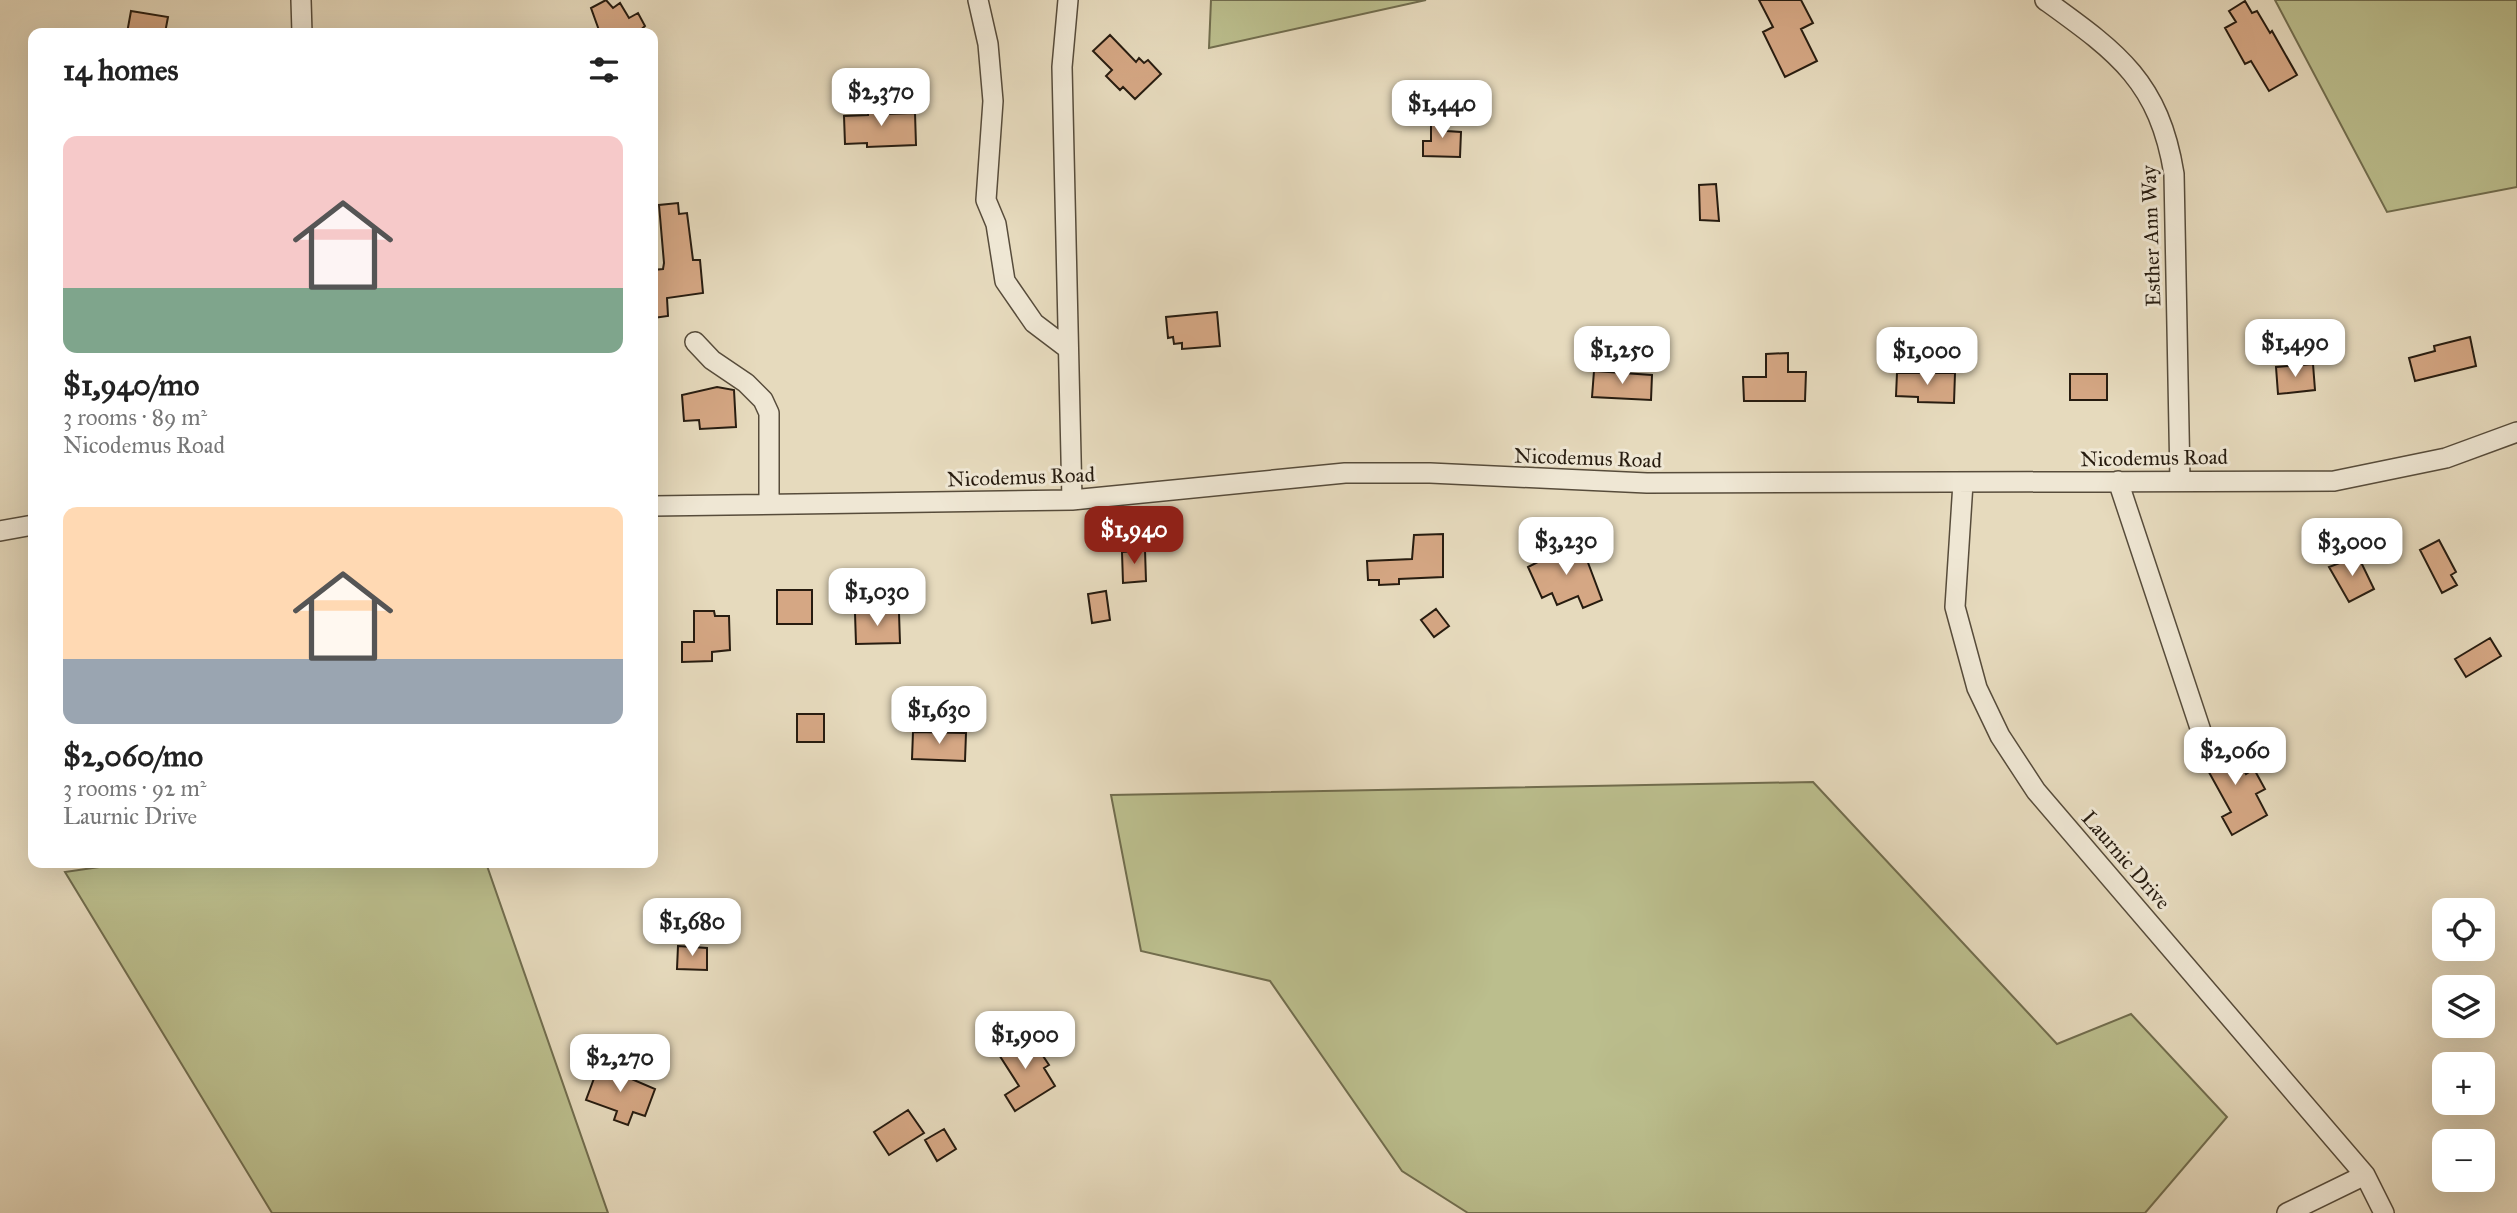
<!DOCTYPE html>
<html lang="en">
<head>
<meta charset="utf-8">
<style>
	body { margin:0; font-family:"IM FELL Great Primer",serif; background:#f6f6f6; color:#222; height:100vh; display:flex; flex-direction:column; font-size:26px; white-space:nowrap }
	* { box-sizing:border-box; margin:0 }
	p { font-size:23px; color:#767676 }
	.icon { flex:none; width:38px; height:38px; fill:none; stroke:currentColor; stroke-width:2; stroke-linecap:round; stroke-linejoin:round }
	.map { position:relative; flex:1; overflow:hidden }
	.sheet { position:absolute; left:28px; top:28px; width:630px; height:840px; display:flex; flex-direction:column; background:#fff; border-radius:14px; box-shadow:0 7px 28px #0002 }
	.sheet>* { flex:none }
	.tools { position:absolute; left:2432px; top:898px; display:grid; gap:14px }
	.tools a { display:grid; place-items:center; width:63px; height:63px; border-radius:14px; background:#fff; box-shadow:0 7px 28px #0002; font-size:35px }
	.price { position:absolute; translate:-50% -60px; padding:0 16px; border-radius:14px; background:#fff; color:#222; font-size:23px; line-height:46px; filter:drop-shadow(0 2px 4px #0008) }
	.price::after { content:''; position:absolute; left:50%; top:42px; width:21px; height:16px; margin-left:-10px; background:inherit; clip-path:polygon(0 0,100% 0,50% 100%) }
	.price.current { background:#8f2418; color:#fff }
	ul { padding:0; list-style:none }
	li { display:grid; align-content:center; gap:14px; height:371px; padding:0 35px }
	li span { display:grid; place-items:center; height:217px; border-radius:14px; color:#555 }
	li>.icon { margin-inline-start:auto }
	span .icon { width:126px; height:126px; fill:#fffc; stroke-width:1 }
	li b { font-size:30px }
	h2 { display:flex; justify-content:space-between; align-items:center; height:84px; padding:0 35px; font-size:30px }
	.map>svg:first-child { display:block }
	.green { fill:#bbbe8d; stroke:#716d4e; stroke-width:2 }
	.building { fill:#d5a784; stroke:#271c10; stroke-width:2 }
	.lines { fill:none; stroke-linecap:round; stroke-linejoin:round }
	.minor-casing { stroke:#574c3b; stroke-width:22 }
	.minor { stroke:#efe7d4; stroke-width:19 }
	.labels { text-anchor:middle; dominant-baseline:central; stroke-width:6; stroke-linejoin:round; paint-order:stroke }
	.street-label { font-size:21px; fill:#271c10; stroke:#efe7d4 }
</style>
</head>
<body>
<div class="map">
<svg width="2517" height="1213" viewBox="0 0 2517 1213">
	<rect width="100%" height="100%" fill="#e6dabd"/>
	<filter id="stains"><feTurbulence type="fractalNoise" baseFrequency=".00286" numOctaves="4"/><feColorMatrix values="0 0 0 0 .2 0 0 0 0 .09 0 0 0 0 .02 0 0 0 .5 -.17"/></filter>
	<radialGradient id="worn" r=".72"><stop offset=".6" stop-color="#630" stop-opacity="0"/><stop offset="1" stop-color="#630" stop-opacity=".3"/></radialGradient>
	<path class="green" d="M1211 0H1426L1209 48Z
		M2275 0H2517V187L2387 212Z
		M1813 782 2057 1044 2131 1014 2227 1117 2145 1213H1468L1402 1171 1270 981 1141 951 1111 795Z
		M127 863H486L608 1213H272L65 872Z"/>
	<path class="building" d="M606 0 613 8 620 3 629 18 638 13 645 26 637 33H600L591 8Z
		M1759 0H1801L1813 23 1801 29 1817 61 1785 77 1763 32 1773 27Z
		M2245 1 2252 13 2257 11 2270 33 2272 31 2297 75 2269 91 2251 61 2245 64 2225 28 2236 22 2229 11Z
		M131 11 168 17 165 33H127Z
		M1110 35 1136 62 1139 58 1144 63 1148 60 1161 74 1135 99 1123 87 1120 90 1106 76 1112 70 1093 51Z
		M869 74H875L880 79 881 100 865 85Z
		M886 103 887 114 915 113 916 145 867 147V143L845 144 844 116 868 115V104Z
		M1431 117H1448L1447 131 1461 132 1460 157 1423 156V141H1431Z
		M1716 184 1719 221 1700 220 1699 185Z
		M678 203 679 214 687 213 693 260H700L703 293 667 298 668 316 653 318V270L663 269 664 263 659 205Z
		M1217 312 1220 346 1182 349V343L1174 344 1173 337 1168 338 1166 317Z
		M2470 337 2476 366 2415 381 2409 358 2435 351 2434 346Z
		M1788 353V372H1806L1805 401H1744L1743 377H1766V354Z
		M2313 364 2315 390 2278 394 2276 367Z
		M1594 371 1652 375 1651 400 1592 397Z
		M1897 373H1955L1954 403 1918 402V397L1896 396Z
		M2070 374H2107V400H2070Z
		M717 387 734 390 736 427 700 429 699 420 684 421 682 395Z
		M1443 534V577L1399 579V584L1379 585V580H1368L1367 561 1412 559 1414 535Z
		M2439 540 2456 572 2451 575 2457 585 2442 593 2420 550Z
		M1581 544 1602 600 1583 608 1578 596 1557 605 1552 593 1542 598 1528 567 1538 562 1537 558 1563 547 1564 551Z
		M1145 550 1146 581 1123 583 1122 552Z
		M2358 556 2374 589 2349 602 2329 567Z
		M777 590H812V624H777Z
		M1106 591 1110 620 1092 623 1088 594Z
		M1436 609 1449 626 1434 637 1421 620Z
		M694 611H714L715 616H729L730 650 712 652V661L682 662V642H694Z
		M855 613H899L900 643 856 644Z
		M2490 638 2501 656 2466 677 2455 659Z
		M797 714H824V742H797Z
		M913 732 966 733 965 761 912 759Z
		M2228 741 2246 774 2254 769 2265 789 2256 794 2267 815 2232 835 2222 817 2231 812 2200 756Z
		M678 946 707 948V970L677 969Z
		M1022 1034 1029 1044 1033 1041 1049 1065 1044 1068 1055 1086 1015 1111 1005 1095 1019 1086 996 1050Z
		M599 1065 655 1089 645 1116 633 1112 628 1125 614 1120 617 1111 586 1100Z
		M908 1110 924 1133 889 1155 874 1132Z
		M944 1129 956 1149 937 1161 925 1140Z"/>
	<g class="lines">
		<defs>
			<path id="minor" d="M301 0 302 33
				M978 0 988 44 993 101 986 200 996 224 1005 281 1034 323 1067 348
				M1068 0 1062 67 1072 500
				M2045 0C2117 52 2159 81 2174 174L2180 480
				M695 342 712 360 746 383 763 400 769 413V504
				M2118 481 2201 731
				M1963 483 1955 607 1977 688 2000 736 2036 791 2365 1175 2384 1213
				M653 506 1072 500 1345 473H1430L1647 483 2334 481 2446 458 2517 432
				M0 531 33 525
				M2287 1213 2365 1175"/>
		</defs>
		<use href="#minor" class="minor-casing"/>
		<use href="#minor" class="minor"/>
	</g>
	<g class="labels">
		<g class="street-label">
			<text transform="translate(2151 236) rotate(-92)">Esther Ann Way</text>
			<text transform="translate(1588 458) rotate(2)">Nicodemus Road</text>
			<text transform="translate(2154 458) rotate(-1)">Nicodemus Road</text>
			<text transform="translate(1021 477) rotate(-2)">Nicodemus Road</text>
			<text transform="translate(2126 860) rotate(49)">Laurnic Drive</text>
		</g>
	</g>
	<rect width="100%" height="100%" filter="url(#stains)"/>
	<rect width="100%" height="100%" fill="url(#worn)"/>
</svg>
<div class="tools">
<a><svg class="icon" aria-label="locate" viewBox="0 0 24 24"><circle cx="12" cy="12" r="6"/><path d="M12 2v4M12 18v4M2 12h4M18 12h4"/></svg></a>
<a><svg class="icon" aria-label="layers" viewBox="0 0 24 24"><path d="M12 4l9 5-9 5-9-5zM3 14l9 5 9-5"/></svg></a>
<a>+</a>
<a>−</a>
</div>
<b class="price" style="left:881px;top:128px">$2,370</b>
<b class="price" style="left:1442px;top:140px">$1,440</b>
<b class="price" style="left:2295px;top:379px">$1,490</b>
<b class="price" style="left:1622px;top:386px">$1,250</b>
<b class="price" style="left:1927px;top:387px">$1,000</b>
<b class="price current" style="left:1134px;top:566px">$1,940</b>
<b class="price" style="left:1566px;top:577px">$3,230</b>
<b class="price" style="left:2352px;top:578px">$3,000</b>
<b class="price" style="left:877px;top:628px">$1,030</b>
<b class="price" style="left:939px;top:746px">$1,630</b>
<b class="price" style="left:2235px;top:787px">$2,060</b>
<b class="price" style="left:692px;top:958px">$1,680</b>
<b class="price" style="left:1025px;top:1071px">$1,900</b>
<b class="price" style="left:620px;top:1094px">$2,270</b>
<section class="sheet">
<h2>14 homes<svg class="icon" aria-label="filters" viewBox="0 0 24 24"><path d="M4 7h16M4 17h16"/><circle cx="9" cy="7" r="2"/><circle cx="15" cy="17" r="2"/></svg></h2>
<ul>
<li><span style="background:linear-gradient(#f6c9c9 70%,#7fa58c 0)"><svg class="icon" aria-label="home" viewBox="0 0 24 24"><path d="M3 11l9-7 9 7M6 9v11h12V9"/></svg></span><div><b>$1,940/mo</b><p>3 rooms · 89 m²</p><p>Nicodemus Road</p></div></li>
<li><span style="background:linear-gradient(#ffd9b3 70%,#9aa5b1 0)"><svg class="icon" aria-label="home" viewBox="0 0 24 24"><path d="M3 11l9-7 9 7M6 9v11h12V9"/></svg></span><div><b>$2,060/mo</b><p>3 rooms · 92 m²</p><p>Laurnic Drive</p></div></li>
</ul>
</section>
</div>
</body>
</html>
